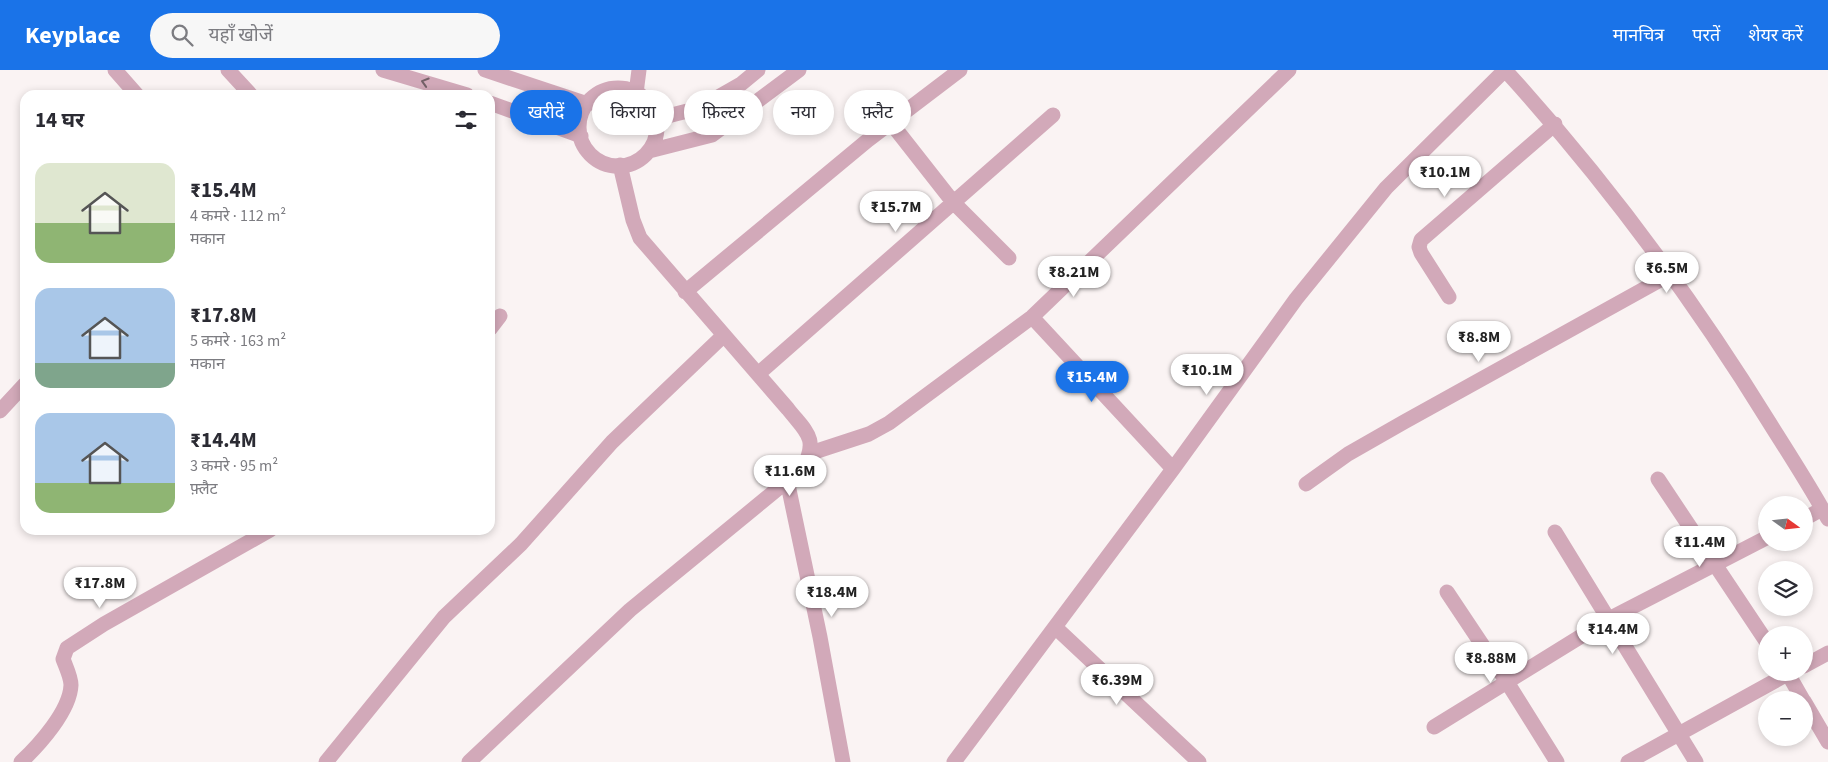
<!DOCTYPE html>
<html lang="hi">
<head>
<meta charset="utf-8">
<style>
	body { margin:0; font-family:"Source Sans 3","Noto Sans Devanagari",sans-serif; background:#f7f7f7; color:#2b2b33; height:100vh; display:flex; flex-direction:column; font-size:19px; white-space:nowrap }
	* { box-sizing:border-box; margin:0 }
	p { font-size:16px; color:#7c7c81 }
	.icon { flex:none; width:28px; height:28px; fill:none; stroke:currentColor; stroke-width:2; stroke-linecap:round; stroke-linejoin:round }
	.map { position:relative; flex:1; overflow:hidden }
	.side { position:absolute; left:20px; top:20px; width:475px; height:445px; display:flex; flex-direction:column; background:#fff; border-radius:15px; box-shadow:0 2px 8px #0003 }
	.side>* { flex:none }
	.top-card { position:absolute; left:510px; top:20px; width:475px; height:45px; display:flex; gap:10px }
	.needle { width:32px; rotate:105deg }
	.fabs { position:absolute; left:1758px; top:426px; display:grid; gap:10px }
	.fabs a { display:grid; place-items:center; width:55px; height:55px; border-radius:50%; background:#fff; box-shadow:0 2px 8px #0003; font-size:25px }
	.price { position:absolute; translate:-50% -42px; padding:0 11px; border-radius:18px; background:#fff; color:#222; font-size:16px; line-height:32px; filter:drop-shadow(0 1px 2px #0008) }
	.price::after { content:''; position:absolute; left:50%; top:30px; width:15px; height:11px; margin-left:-8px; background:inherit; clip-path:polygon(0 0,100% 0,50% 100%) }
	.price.current { background:#1a73e8; color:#fff }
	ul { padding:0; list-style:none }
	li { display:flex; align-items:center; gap:15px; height:125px; padding:0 15px }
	li span { display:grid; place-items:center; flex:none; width:140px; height:100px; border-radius:15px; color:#555 }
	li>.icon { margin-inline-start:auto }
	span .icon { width:60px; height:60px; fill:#fffc; stroke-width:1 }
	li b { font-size:21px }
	h2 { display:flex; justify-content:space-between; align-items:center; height:60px; padding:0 15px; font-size:21px }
	.pill { padding:0 18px; border-radius:22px; background:#fff; box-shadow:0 2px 8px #0003; font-size:18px; line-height:45px }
	.pill.current { background:#1a73e8; color:#fff }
	header { display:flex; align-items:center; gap:30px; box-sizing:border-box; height:70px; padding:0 25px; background:#1a73e8; color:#fff }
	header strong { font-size:24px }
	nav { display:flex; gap:28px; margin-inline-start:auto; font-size:18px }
	.search { width:350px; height:45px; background:#f7f7f7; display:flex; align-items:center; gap:12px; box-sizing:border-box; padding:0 18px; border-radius:28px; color:#7c7c81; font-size:19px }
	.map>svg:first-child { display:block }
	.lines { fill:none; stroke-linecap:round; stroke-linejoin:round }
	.minor { stroke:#d2a9b9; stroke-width:15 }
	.tertiary { stroke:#d2a9b9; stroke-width:15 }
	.oneway { stroke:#736067 }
</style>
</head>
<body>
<header>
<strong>Keyplace</strong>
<div class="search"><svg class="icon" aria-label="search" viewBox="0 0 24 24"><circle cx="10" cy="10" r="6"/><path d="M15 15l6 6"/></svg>यहाँ खोजें</div>
<nav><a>मानचित्र</a><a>परतें</a><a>शेयर करें</a></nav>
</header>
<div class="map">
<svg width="1828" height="692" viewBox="0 0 1828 692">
	<rect width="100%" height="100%" fill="#faf3f3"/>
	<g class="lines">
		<path class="minor" d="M115 0 137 25
			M228 0 251 25
			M1505 0C1606 111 1690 224 1769 352 1789 384 1810 416 1828 449
			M636 23 639 0
			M891 53 953 132 1009 188
			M685 222 868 70 960 0
			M1449 227 1421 183 1419 177 1421 170 1555 54
			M1032 247 1173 399
			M490 259 500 246
			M758 304 1053 45
			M0 341 25 314
			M811 383 869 364 889 353 1032 247 1289 0
			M1658 409 1766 571
			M787 410 820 567 843 692
			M1306 414 1348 384 1404 352 1671 204
			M1804 449 1822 439
			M1555 462 1696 692
			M1447 522 1507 612 1557 692
			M1055 557 1199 692
			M1804 596 1828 583
			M1787 602 1803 630
			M1804 631 1828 672
			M1434 657 1609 549 1766 468
			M21 692C39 675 70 641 71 615 71 607 66 597 63 589L67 578 104 554 270 460
			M326 692 444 547 521 474 612 372 724 265
			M469 692 630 540 803 398C819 368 806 362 788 339L640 168 633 150 620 95
			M954 692 1173 399 1296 229 1386 118 1505 0
			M1628 692 1791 602"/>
		<path class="tertiary" d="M383 0 467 25
			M485 0 588 34
			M579 57a39 39 0 1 1 78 0a39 39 0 1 1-78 0Z
			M490 33 581 66
			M656 49 699 38 741 14 758 0
			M649 81 712 65 799 0"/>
	</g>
	<defs><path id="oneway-chevron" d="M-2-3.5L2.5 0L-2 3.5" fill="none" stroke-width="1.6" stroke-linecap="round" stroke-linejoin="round" transform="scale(1.25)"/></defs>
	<use class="oneway" href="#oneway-chevron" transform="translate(425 12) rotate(-163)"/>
</svg>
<div class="fabs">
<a><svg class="needle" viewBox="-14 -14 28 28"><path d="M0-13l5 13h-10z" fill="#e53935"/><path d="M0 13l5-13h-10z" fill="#7c7c81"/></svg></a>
<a><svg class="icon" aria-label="layers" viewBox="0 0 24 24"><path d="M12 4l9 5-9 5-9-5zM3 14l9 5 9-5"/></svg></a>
<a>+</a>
<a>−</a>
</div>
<b class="price" style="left:1445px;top:128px">₹10.1M</b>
<b class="price" style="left:896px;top:163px">₹15.7M</b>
<b class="price" style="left:1667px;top:224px">₹6.5M</b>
<b class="price" style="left:1074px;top:228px">₹8.21M</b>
<b class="price" style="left:1479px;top:293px">₹8.8M</b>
<b class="price" style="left:1207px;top:326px">₹10.1M</b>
<b class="price current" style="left:1092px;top:333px">₹15.4M</b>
<b class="price" style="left:790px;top:427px">₹11.6M</b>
<b class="price" style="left:1700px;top:498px">₹11.4M</b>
<b class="price" style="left:100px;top:539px">₹17.8M</b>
<b class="price" style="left:832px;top:548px">₹18.4M</b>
<b class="price" style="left:1613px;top:585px">₹14.4M</b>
<b class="price" style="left:1491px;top:614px">₹8.88M</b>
<b class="price" style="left:1117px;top:636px">₹6.39M</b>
<div class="top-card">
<a class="pill current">खरीदें</a>
<a class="pill">किराया</a>
<a class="pill">फ़िल्टर</a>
<a class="pill">नया</a>
<a class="pill">फ़्लैट</a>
</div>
<section class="side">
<h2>14 घर<svg class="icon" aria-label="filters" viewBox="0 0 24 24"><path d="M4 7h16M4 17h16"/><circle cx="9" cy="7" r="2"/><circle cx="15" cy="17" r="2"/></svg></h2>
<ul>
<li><span style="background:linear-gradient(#dfe7d0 60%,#8fb573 0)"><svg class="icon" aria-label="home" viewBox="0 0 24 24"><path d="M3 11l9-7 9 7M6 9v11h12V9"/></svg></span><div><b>₹15.4M</b><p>4 कमरे · 112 m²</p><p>मकान</p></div></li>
<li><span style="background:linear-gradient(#a9c7e8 75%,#7fa58c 0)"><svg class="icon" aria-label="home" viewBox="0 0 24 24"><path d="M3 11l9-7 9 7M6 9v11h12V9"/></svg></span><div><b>₹17.8M</b><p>5 कमरे · 163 m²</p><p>मकान</p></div></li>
<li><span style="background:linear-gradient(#a9c7e8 70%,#8fb573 0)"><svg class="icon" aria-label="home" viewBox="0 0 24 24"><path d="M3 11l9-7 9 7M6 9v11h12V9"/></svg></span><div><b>₹14.4M</b><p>3 कमरे · 95 m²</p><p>फ़्लैट</p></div></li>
</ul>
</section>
</div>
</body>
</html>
